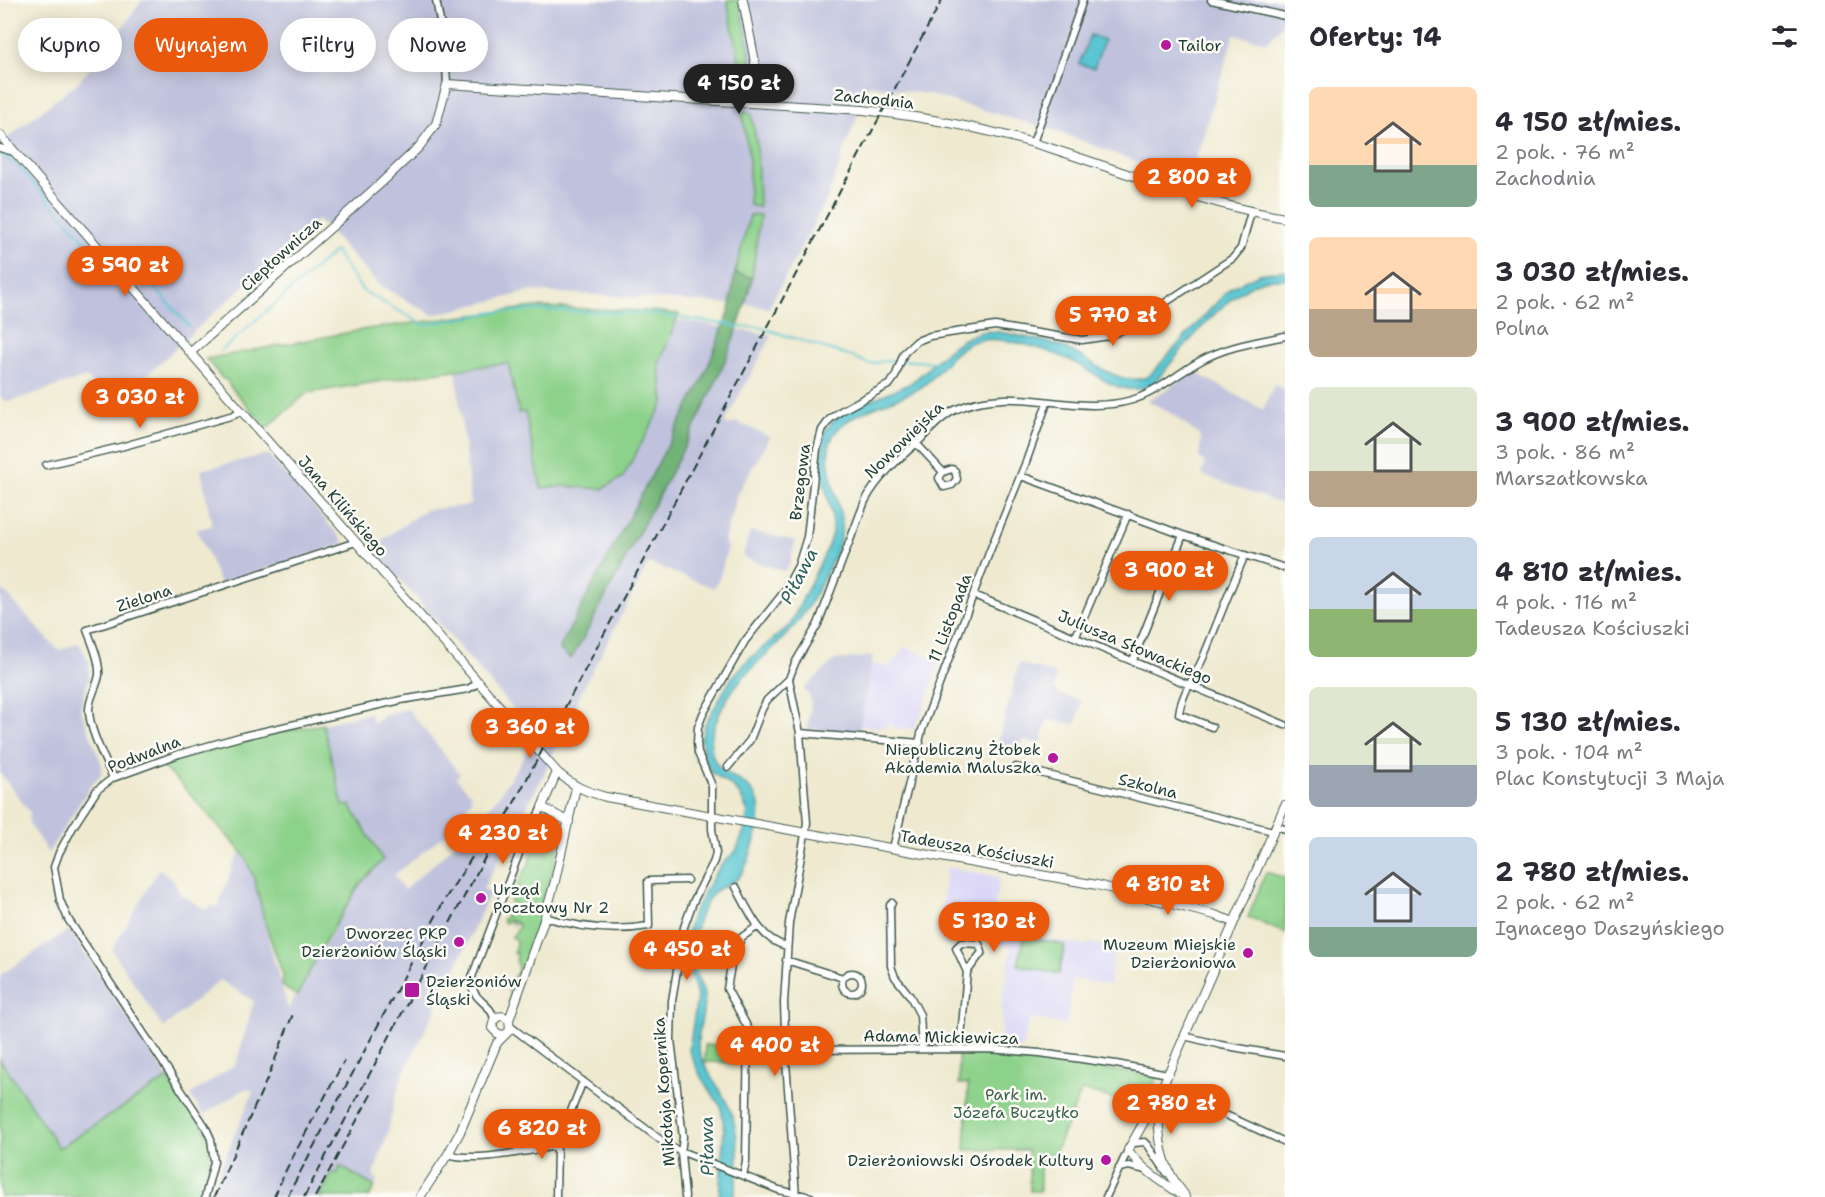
<!DOCTYPE html>
<html lang="pl">
<head>
<meta charset="utf-8">
<style>
	body { margin:0; font-family:"Shantell Sans",sans-serif; background:#f2f2f3; color:#2b2b33; height:100vh; display:flex; flex-direction:column; font-size:22px; white-space:nowrap }
	* { box-sizing:border-box; margin:0 }
	p { font-size:20px; color:#7c7c81 }
	.icon { flex:none; width:33px; height:33px; fill:none; stroke:currentColor; stroke-width:2; stroke-linecap:round; stroke-linejoin:round }
	.map { position:relative; flex:1; overflow:hidden }
	.panel { display:flex; flex-direction:column; background:#fff; width:540px }
	.panel>* { flex:none }
	.hud { position:absolute; left:18px; top:18px; width:570px; height:54px; display:flex; gap:12px }
	.price { position:absolute; translate:-50% -51px; padding:0 14px; border-radius:21px; background:#ea580c; color:#fff; font-size:20px; line-height:39px; filter:drop-shadow(0 2px 3px #0008) }
	.price::after { content:''; position:absolute; left:50%; top:36px; width:18px; height:14px; margin-left:-9px; background:inherit; clip-path:polygon(0 0,100% 0,50% 100%) }
	.price.on { background:#222; color:#fff }
	ul { padding:0; list-style:none }
	li { display:flex; align-items:center; gap:18px; height:150px; padding:0 24px }
	li span { display:grid; place-items:center; flex:none; width:168px; height:120px; border-radius:9px; color:#555 }
	li>.icon { margin-inline-start:auto }
	span .icon { width:72px; height:72px; fill:#fffc; stroke-width:1 }
	li b { font-size:26px }
	h2 { display:flex; justify-content:space-between; align-items:center; height:72px; padding:0 24px; font-size:26px }
	.chip { padding:0 21px; border-radius:27px; background:#fff; box-shadow:0 3px 15px #0003; font-size:21px; line-height:54px }
	.chip.on { background:#ea580c; color:#fff }
	main { display:flex; flex:1; min-height:0 }
	.map>svg:first-child { display:block }
	.built { fill:#dad6f7 }
	.industrial { fill:#c0c2dd }
	.green { fill:#8dd28b; stroke:#568860; stroke-width:1.5 }
	.forest { fill:#72b477; stroke:#487856; stroke-width:1.5 }
	.water { fill:#5ac6d2; stroke:#3c8283; stroke-width:1.5 }
	.lines { fill:none; stroke-linecap:round; stroke-linejoin:round }
	.stream { stroke:#5ac6d2; stroke-width:2 }
	.minor-casing { stroke:#3e574b; stroke-width:9 }
	.tertiary-casing { stroke:#3e574b; stroke-width:10 }
	.minor { stroke:#fff; stroke-width:6 }
	.tertiary { stroke:#fff; stroke-width:8 }
	.rail { stroke:#1f3d34; stroke-width:2; stroke-dasharray:9 4.5; stroke-linecap:butt }
	.poi-dot { fill:#b5179e; stroke:#fdfcf7; stroke-width:2 }
	.labels { text-anchor:middle; dominant-baseline:central; stroke-width:5; stroke-linejoin:round; paint-order:stroke }
	.poi-label { font-size:16px; fill:#1f3d34; stroke:#fdfcf7; text-anchor:end }
	.street-label { font-size:16px; fill:#1f3d34; stroke:#fdfcf7 }
	.park-label { font-size:16px; fill:#3a624a; stroke:#fdfcf7 }
	.water-label { font-size:18px; font-style:italic; fill:#2e5f5c; stroke:#fdfcf7 }
</style>
</head>
<body>
<main>
<div class="map">
<svg width="1285" height="1197" viewBox="0 0 1285 1197">
	<rect width="100%" height="100%" fill="#fdfcf7"/>
	<filter id="ink" filterUnits="userSpaceOnUse"><feTurbulence type="fractalNoise" baseFrequency=".0167" numOctaves="2"/><feDisplacementMap in="SourceGraphic" scale="12" xChannelSelector="R" yChannelSelector="G"/><feConvolveMatrix kernelMatrix="1 2 1 2 8 2 1 2 1" color-interpolation-filters="sRGB"/></filter>
	<filter id="wash" filterUnits="userSpaceOnUse"><feTurbulence type="fractalNoise" baseFrequency=".008" numOctaves="4" result="noise"/><feDisplacementMap in="SourceGraphic" scale="24" xChannelSelector="R" yChannelSelector="G"/><feGaussianBlur stdDeviation="1.35" result="paint"/><feColorMatrix in="noise" values="0 0 0 0 0 0 0 0 0 0 0 0 0 0 0 0 0 1.4 0 .05"/><feComposite in="paint" operator="in"/></filter>
	<g filter="url(#wash)">
		<rect width="100%" height="100%" fill="#eee9cf"/>
		<path class="built" d="M905 647 941 661 919 720 917 719 914 730 901 726 900 730 893 727 894 724 888 723 887 727 860 726 871 665 890 666Z
			M947 867 999 877 992 927 1014 931V933L1088 946 1089 943 1115 948 1109 985 1073 979 1066 1025 1035 1019 1029 1021 1022 1048 1000 1046 1003 1011 1001 1010 1011 948 1009 946 991 944 992 940 954 937 950 932 952 920 940 918Z"/>
		<path class="industrial" d="M142 0H1285V22L1267 42 1234 35 1191 175 1157 170 1059 132 927 94 868 85 827 199 769 308 751 305 532 291 433 315 379 285 318 219 193 332 114 406 86 377 8 402 0 397V141L2 142 76 84 107 50Z
			M677 320 772 335 724 424 729 425 737 422 770 437 737 494 724 540 727 549 720 577 714 588 649 563 586 682 543 776 483 889 490 893 455 970 451 969 433 1002 437 1006 404 1072 395 1097 388 1132 373 1177 378 1179 369 1197H208L254 1090 244 1089 203 1115 190 1095 236 1064 254 1001 220 980 163 1028 112 950 159 868 175 882 180 894 206 910 211 906 218 907 233 865 241 851 254 878 269 942 288 1009 360 884 376 866 343 806 323 724 370 713 372 722H374L381 719 382 715 408 709 460 774 456 778 471 794 470 796 472 799 460 816 459 823 394 875 404 890 447 852 476 822 500 794 537 736 372 547 425 510 471 505 456 370 508 363 519 412H525L541 488 664 402 659 364Z
			M1193 371 1263 410 1274 385 1285 389V505L1202 475 1205 462 1199 458 1201 437 1175 416 1147 400 1160 394Z
			M268 454 345 543 220 584 197 529 212 526 201 470Z
			M750 531 796 541 788 568 783 571 744 558 743 555Z
			M0 587 57 649 61 650 77 643 80 645 89 662V678L80 708 102 765 100 776 90 787 48 853 28 822 30 821 27 817 31 814 0 773Z
			M873 656 859 732 807 729 811 706 810 696 804 689 835 660Z
			M1019 663 1056 674 1054 689 1058 691V694L1082 701 1076 724 1047 720 1041 744 1023 740 1019 756 996 750Z
			M69 930 168 1078 59 1148 0 1059V975Z"/>
		<path class="green" d="M727 0H739C743 22 760 78 746 95Z
			M742 112 751 113 757 146 759 207 749 205V158Z
			M750 215H760L752 278 735 273Z
			M535 307 649 311 679 314 659 364 664 402 623 477 602 489 565 486 541 488 525 412 519 413 508 363 426 374 307 393 267 428 229 385 227 380 223 379 206 359 367 329Z
			M323 724 343 806 350 805 383 860 360 884 324 943 297 996 282 986 283 975 266 926 254 878 245 856 179 782 160 765 259 736Z
			M540 815H545L557 822 561 832 560 842 544 906 512 1003 509 1000 512 990 509 992 507 987 518 971 516 960 518 957 516 955 517 952 514 953 516 942 512 937 519 927 517 923 514 925 515 922 513 921 511 923 510 920 505 923 502 921 511 908 513 909 515 906 510 902 521 877 528 866 538 831 534 829Z
			M1266 872 1285 878V933L1248 917Z
			M1024 936 1065 945 1059 974 1018 965Z
			M705 1045 744 1046 743 1063 705 1062Z
			M958 1050 987 1055 1025 1057 1158 1077 1142 1107 1082 1090 1051 1161 1040 1164V1191H1030L1028 1150H965L968 1084H959Z
			M0 1059 59 1148 168 1078 184 1102 200 1120 208 1135 210 1144 209 1164 198 1197H0Z
			M340 1166 375 1187 369 1197H319L333 1172 338 1174Z"/>
		<path class="forest" d="M735 273 752 278C733 360 690 436 651 510 624 560 600 610 571 659L559 649 703 379 729 312Z"/>
		<path class="water" d="M1090 35 1104 40 1094 68 1079 64Z
			M1285 270V279C1278 279 1270 279 1264 280 1233 289 1196 333 1175 358 1165 369 1155 387 1138 389 1117 392 1098 376 1081 366 1057 352 999 333 973 342 950 350 939 376 920 388 896 402 850 410 834 434 815 466 851 510 839 544 830 568 808 612 791 630 763 660 730 681 716 722 714 728 711 735 711 742 708 788 774 769 757 832 754 844 747 867 739 877 733 885 723 885 716 891 701 903 689 944 692 963 694 975 703 984 704 996 706 1014 695 1033 699 1051 704 1069 718 1085 726 1101 741 1128 740 1167 734 1197H719L724 1128 721 1107 701 1077 689 1051 697 997 694 985 684 963V944L692 915 709 884 721 865 736 851 744 831 748 812 740 795 732 786 712 773 705 762 701 739 706 722 731 679 747 661 790 625 826 551 832 533V515L820 467 825 431 834 420 849 409 909 384C933 368 947 344 975 334 987 329 999 332 1011 334 1028 338 1045 340 1061 346 1087 356 1120 390 1149 376L1230 288 1259 274Z"/>
		<g class="lines">
			<path class="stream" d="M0 155 8 158 16 164 94 251
				M110 248 118 246
				M127 257 189 326
				M221 351 335 251 363 291 424 325 496 312 537 310 654 314 722 324 726 323 737 327H759L853 357 869 364 893 360 936 362"/>
		</g>
	</g>
	<g filter="url(#ink)">
		<g class="lines">
			<defs>
				<path id="minor" d="M436 0 445 48 447 84
					M1211 0 1285 16
					M1033 143 1083 0
					M0 148 14 152
					M916 443 943 472 952 469 955 471 957 479 952 485 944 487 939 478 943 472
					M46 465 124 446 234 415 241 410
					M1021 476 1183 535 1285 568
					M974 595 1285 725
					M1076 636 1128 514
					M1133 660 1183 535
					M1212 727 1179 714C1181 695 1195 676 1203 658 1217 624 1230 589 1245 555
					M800 733 920 743
					M728 767 750 740 762 709 767 700 789 679
					M1016 767 1273 831
					M113 778C104 757 91 734 89 712 88 699 97 688 99 675 100 661 92 643 87 630L356 542
					M1275 826 1285 829
					M893 848 922 730 989 553 1026 462 1047 403
					M736 887C748 909 760 941 787 946
					M892 903 890 905 891 966 895 977 910 996 920 1015 922 1049
					M545 917C579 928 613 932 649 926L648 881 687 880
					M786 960 843 978
					M842 983a10 10 0 1 1 20 0a10 10 0 1 1-20 0Z
					M494 1020C492 1001 469 1002 472 977L522 846 542 807
					M511 1027 670 1147 779 1190 811 1197
					M1184 1036 1221 1045 1285 1056
					M960 1048 967 972 982 952 979 944 961 943 956 948 967 972
					M785 1050 988 1049 1040 1053 1116 1064 1168 1074
					M1162 1086 1285 1142
					M1134 1143 1145 1142 1148 1145 1167 1173
					M448 1154C473 1163 530 1150 557 1146L583 1081
					M1119 1168 1129 1166 1146 1170
					M743 1176 746 1161 748 1028 727 989 733 954 742 937 758 926
					M205 1197 214 1162 211 1139 205 1126 68 919 60 900 54 867 59 853 73 827 97 790 113 778 179 754 243 736 401 700 468 689 480 682
					M556 1197 557 1146
					M685 1197 681 1153 683 1137 671 1040 672 1001 684 927 693 902 714 861 716 853 712 829V786L698 753 697 743 698 727 703 714 745 641 784 592 798 566 807 537 817 449 822 430 830 419 841 411 890 384 895 377 904 353 917 341 930 336 995 326 1082 340 1109 336 1127 328 1233 258 1241 248 1251 212
					M796 1197 786 1062 784 1003 789 923 807 823 800 733 789 679 795 663 818 624 865 501C878 477 898 459 919 441 930 430 943 415 957 409 1013 383 1074 417 1132 400 1158 392 1178 373 1202 360 1228 346 1257 342 1285 336
					M1106 1197 1128 1150"/>
				<path id="tertiary" d="M743 0 755 62 756 103
					M0 135 557 772C575 787 584 791 606 797L1097 885 1215 915 1234 922
					M191 352 381 183 419 147 436 124 447 84 863 110C926 117 989 129 1050 148 1128 173 1204 204 1285 218
					M557 772 542 807 569 822
					M509 1020 543 923 555 881 576 787
					M1158 1101C1158 1135 1160 1167 1184 1194
					M420 1197 448 1154 460 1132 497 1043 510 1030 509 1020C504 1015 498 1015 494 1020L492 1028 498 1034 504 1035
					M1185 1197C1165 1184 1142 1170 1128 1150L1158 1097 1285 805"/>
			</defs>
			<use href="#minor" class="minor-casing"/>
			<use href="#tertiary" class="tertiary-casing"/>
			<use href="#minor" class="minor"/>
			<use href="#tertiary" class="tertiary"/>
			<path class="rail" d="M214 1197 268 1077 293 1014
				M274 1197 287 1168 344 1061
				M287 1197 445 899 493 825
				M304 1197 942 0
				M315 1197 373 1091"/>
		</g>
	</g>
	<g class="poi-dot">
		<circle cx="1166" cy="45" r="6"/>
		<circle cx="1053" cy="758" r="6"/>
		<circle cx="481" cy="898" r="6"/>
		<circle cx="459" cy="942" r="6"/>
		<circle cx="1248" cy="953" r="6"/>
		<rect x="404" y="982" width="16" height="16" rx="3"/>
		<circle cx="1106" cy="1160" r="6"/>
	</g>
	<g class="labels">
		<g class="poi-label">
			<text x="1178" y="45" text-anchor="start">Tailor</text>
			<text x="1041" y="749">Niepubliczny Żłobek<tspan x="1041" dy="18">Akademia Maluszka</tspan></text>
			<text x="493" y="889" text-anchor="start">Urząd<tspan x="493" dy="18">Pocztowy Nr 2</tspan></text>
			<text x="447" y="933">Dworzec PKP<tspan x="447" dy="18">Dzierżoniów Śląski</tspan></text>
			<text x="1236" y="944">Muzeum Miejskie<tspan x="1236" dy="18">Dzierżoniowa</tspan></text>
			<text x="426" y="981" text-anchor="start">Dzierżoniów<tspan x="426" dy="18">Śląski</tspan></text>
			<text x="1094" y="1160">Dzierżoniowski Ośrodek Kultury</text>
		</g>
		<g class="street-label">
			<text transform="translate(874 99) rotate(6)">Zachodnia</text>
			<text transform="translate(281 254) rotate(-42)">Ciepłownicza</text>
			<text transform="translate(904 440) rotate(-44)">Nowowiejska</text>
			<text transform="translate(800 482) rotate(-83)">Brzegowa</text>
			<text transform="translate(343 506) rotate(49)">Jana Kilińskiego</text>
			<text transform="translate(144 598) rotate(-18)">Zielona</text>
			<text transform="translate(950 618) rotate(-69)">11 Listopada</text>
			<text transform="translate(1135 647) rotate(23)">Juliusza Słowackiego</text>
			<text transform="translate(144 754) rotate(-21)">Podwalna</text>
			<text transform="translate(1148 786) rotate(14)">Szkolna</text>
			<text transform="translate(977 849) rotate(10)">Tadeusza Kościuszki</text>
			<text transform="translate(941 1037) rotate(1)">Adama Mickiewicza</text>
			<text transform="translate(664 1092) rotate(-94)">Mikołaja Kopernika</text>
		</g>
		<g class="park-label">
			<text x="1016" y="1094">Park im.<tspan x="1016" dy="18">Józefa Buczyłko</tspan></text>
		</g>
		<g class="water-label">
			<text transform="translate(799 576) rotate(-62)">Piława</text>
			<text transform="translate(707 1146) rotate(-91)">Piława</text>
		</g>
	</g>
</svg>
<b class="price on" style="left:739px;top:115px">4 150 zł</b>
<b class="price" style="left:1192px;top:209px">2 800 zł</b>
<b class="price" style="left:125px;top:297px">3 590 zł</b>
<b class="price" style="left:1113px;top:347px">5 770 zł</b>
<b class="price" style="left:140px;top:429px">3 030 zł</b>
<b class="price" style="left:1169px;top:602px">3 900 zł</b>
<b class="price" style="left:530px;top:759px">3 360 zł</b>
<b class="price" style="left:503px;top:865px">4 230 zł</b>
<b class="price" style="left:1168px;top:916px">4 810 zł</b>
<b class="price" style="left:994px;top:953px">5 130 zł</b>
<b class="price" style="left:687px;top:981px">4 450 zł</b>
<b class="price" style="left:775px;top:1077px">4 400 zł</b>
<b class="price" style="left:1171px;top:1135px">2 780 zł</b>
<b class="price" style="left:542px;top:1160px">6 820 zł</b>
<div class="hud">
<a class="chip">Kupno</a>
<a class="chip on">Wynajem</a>
<a class="chip">Filtry</a>
<a class="chip">Nowe</a>
</div>
</div>
<section class="panel">
<h2>Oferty: 14<svg class="icon" aria-label="filters" viewBox="0 0 24 24"><path d="M4 7h16M4 17h16"/><circle cx="9" cy="7" r="2"/><circle cx="15" cy="17" r="2"/></svg></h2>
<ul>
<li><span style="background:linear-gradient(#ffd9b3 65%,#7fa58c 0)"><svg class="icon" aria-label="home" viewBox="0 0 24 24"><path d="M3 11l9-7 9 7M6 9v11h12V9"/></svg></span><div><b>4 150 zł/mies.</b><p>2 pok. · 76 m²</p><p>Zachodnia</p></div></li>
<li><span style="background:linear-gradient(#ffd9b3 60%,#b9a48a 0)"><svg class="icon" aria-label="home" viewBox="0 0 24 24"><path d="M3 11l9-7 9 7M6 9v11h12V9"/></svg></span><div><b>3 030 zł/mies.</b><p>2 pok. · 62 m²</p><p>Polna</p></div></li>
<li><span style="background:linear-gradient(#dfe7d0 70%,#b9a48a 0)"><svg class="icon" aria-label="home" viewBox="0 0 24 24"><path d="M3 11l9-7 9 7M6 9v11h12V9"/></svg></span><div><b>3 900 zł/mies.</b><p>3 pok. · 86 m²</p><p>Marszałkowska</p></div></li>
<li><span style="background:linear-gradient(#c9d6e8 60%,#8fb573 0)"><svg class="icon" aria-label="home" viewBox="0 0 24 24"><path d="M3 11l9-7 9 7M6 9v11h12V9"/></svg></span><div><b>4 810 zł/mies.</b><p>4 pok. · 116 m²</p><p>Tadeusza Kościuszki</p></div></li>
<li><span style="background:linear-gradient(#dfe7d0 65%,#9aa5b1 0)"><svg class="icon" aria-label="home" viewBox="0 0 24 24"><path d="M3 11l9-7 9 7M6 9v11h12V9"/></svg></span><div><b>5 130 zł/mies.</b><p>3 pok. · 104 m²</p><p>Plac Konstytucji 3 Maja</p></div></li>
<li><span style="background:linear-gradient(#c9d6e8 75%,#7fa58c 0)"><svg class="icon" aria-label="home" viewBox="0 0 24 24"><path d="M3 11l9-7 9 7M6 9v11h12V9"/></svg></span><div><b>2 780 zł/mies.</b><p>2 pok. · 62 m²</p><p>Ignacego Daszyńskiego</p></div></li>
</ul>
</section>
</main>
</body>
</html>
